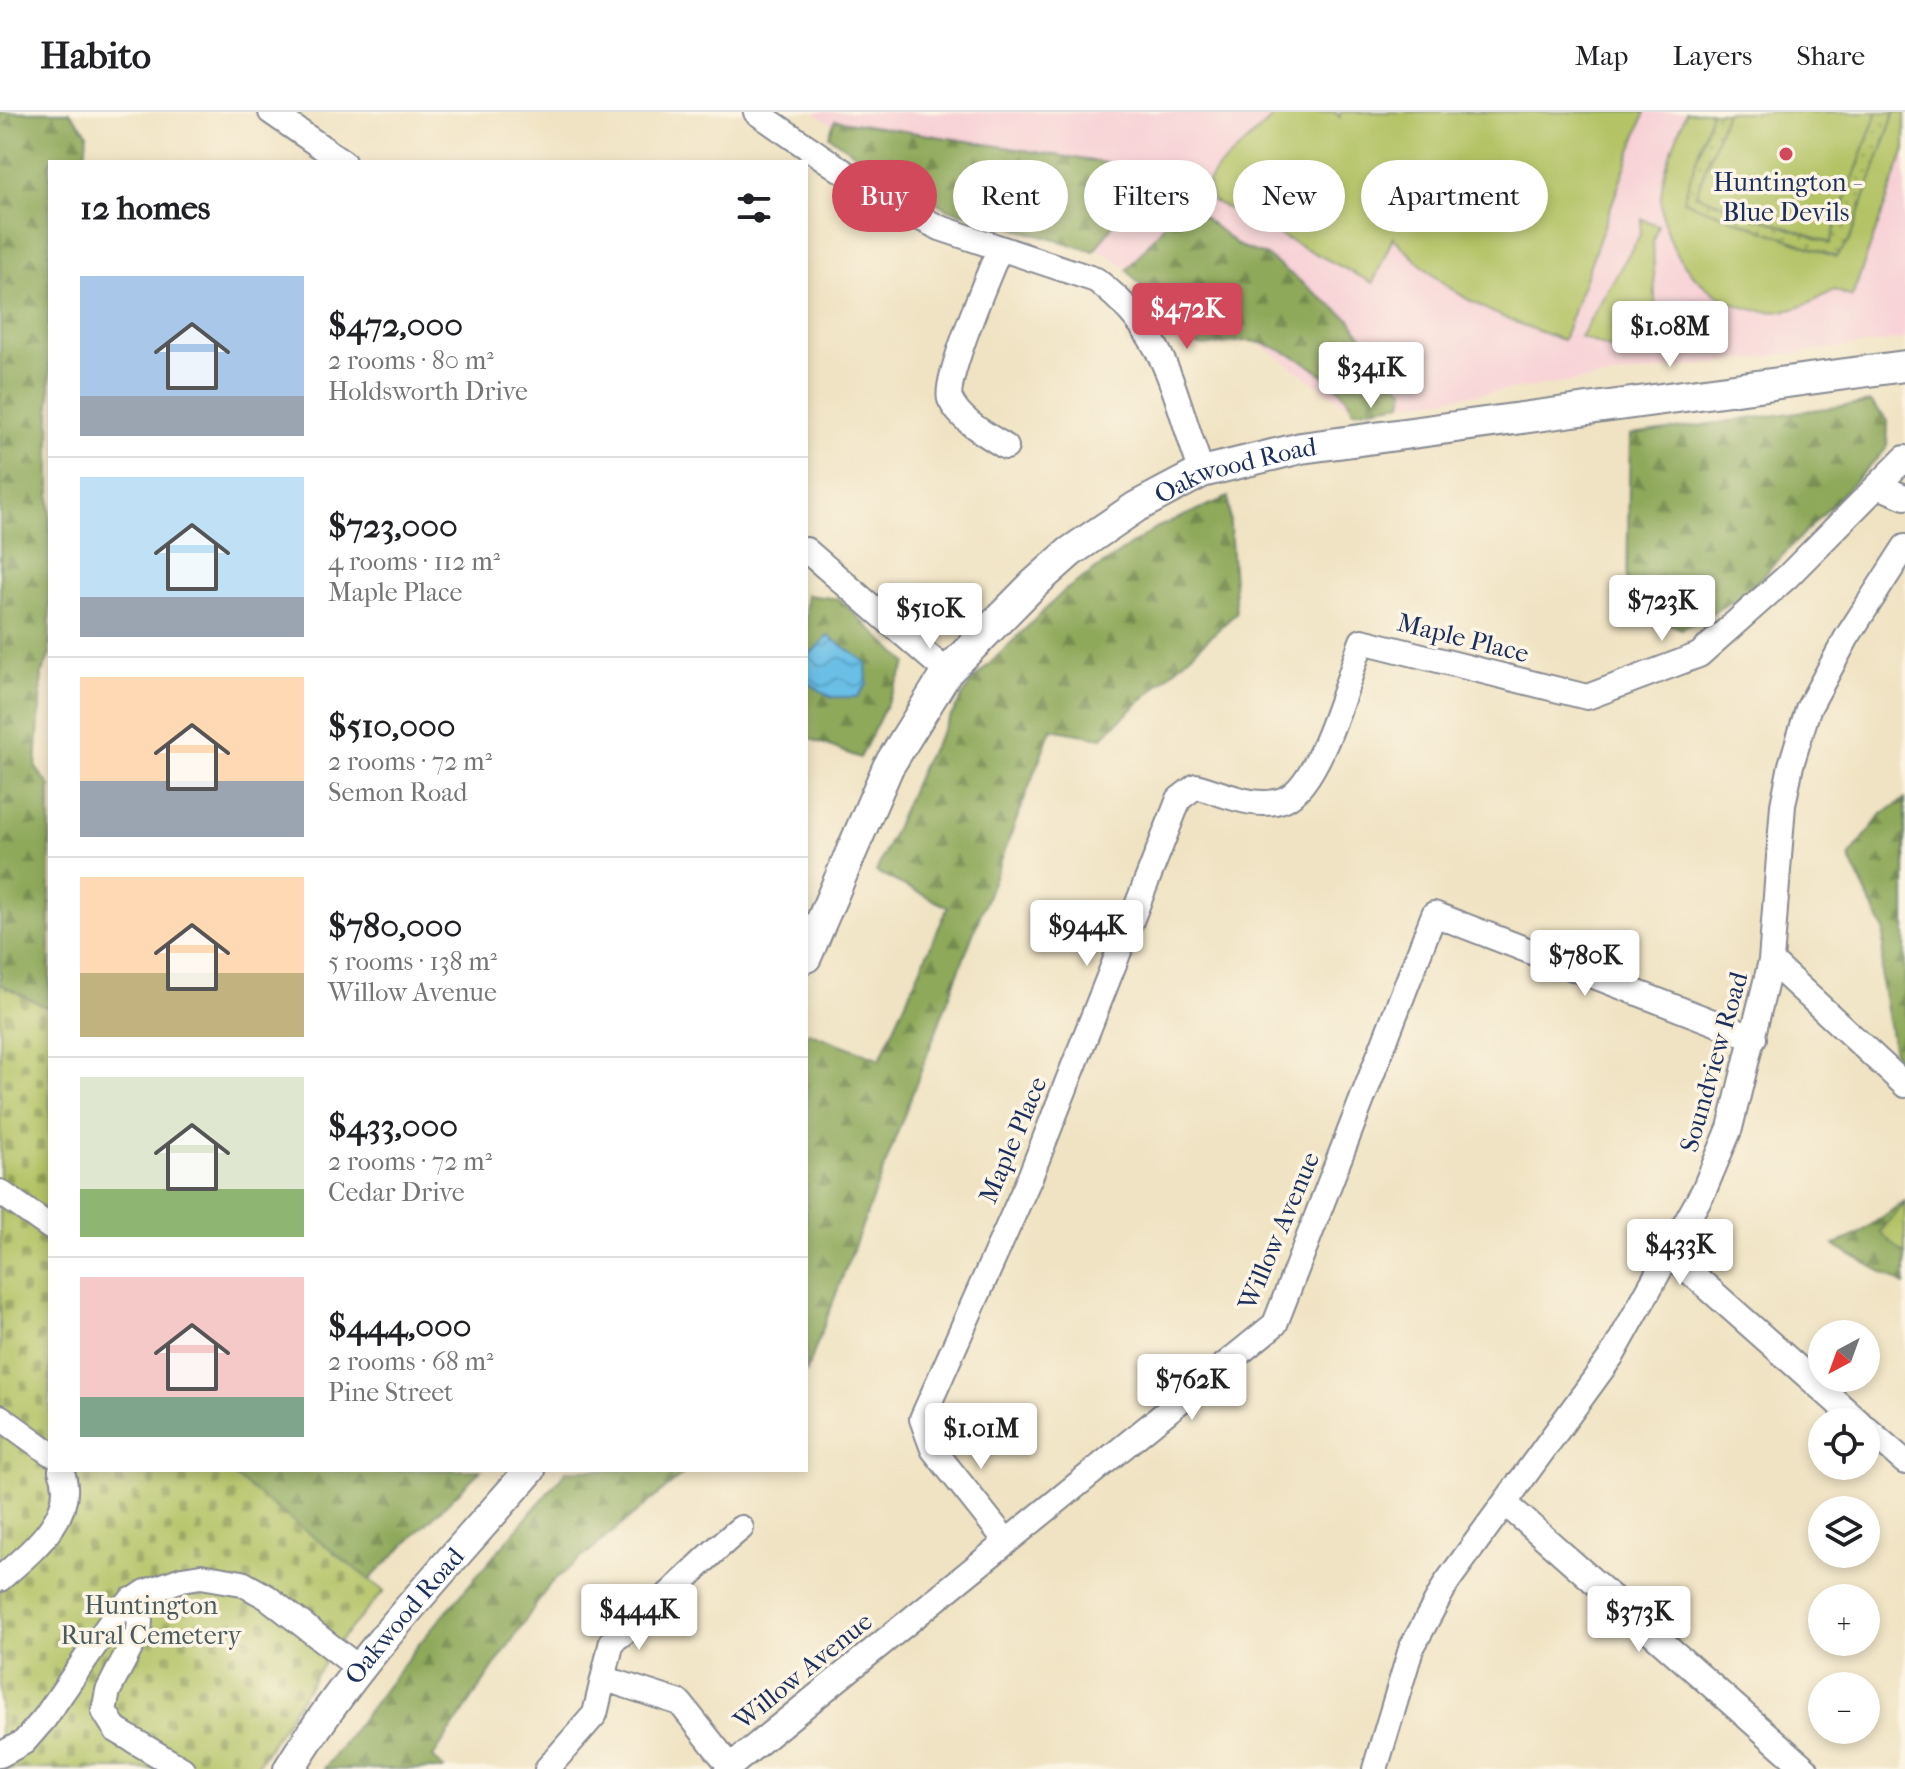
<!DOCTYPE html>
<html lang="en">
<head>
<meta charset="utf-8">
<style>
	body { margin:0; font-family:"IM FELL French Canon",serif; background:#f6f6f6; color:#202124; height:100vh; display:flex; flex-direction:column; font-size:30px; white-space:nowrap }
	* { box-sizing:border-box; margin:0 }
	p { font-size:26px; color:#757577 }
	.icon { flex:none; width:44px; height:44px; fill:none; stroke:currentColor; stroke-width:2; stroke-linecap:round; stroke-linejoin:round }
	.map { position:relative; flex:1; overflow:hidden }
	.drawer { position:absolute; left:48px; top:48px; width:760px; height:1312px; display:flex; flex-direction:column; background:#fff; border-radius:0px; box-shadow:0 4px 12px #0003 }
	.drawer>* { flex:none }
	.guide { position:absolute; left:832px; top:48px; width:760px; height:72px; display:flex; gap:16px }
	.needle { width:52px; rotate:221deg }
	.tools { position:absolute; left:1808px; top:1208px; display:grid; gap:16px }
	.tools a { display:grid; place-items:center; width:72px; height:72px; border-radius:50%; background:#fff; box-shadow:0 4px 12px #0003; font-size:40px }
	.price { position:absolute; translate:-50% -68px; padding:0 18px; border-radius:8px; background:#fff; color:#222; font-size:26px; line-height:52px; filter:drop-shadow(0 2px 4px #0008) }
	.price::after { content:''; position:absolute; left:50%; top:48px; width:24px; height:18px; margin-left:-12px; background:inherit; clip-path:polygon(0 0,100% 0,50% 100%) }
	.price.selected { background:#d1495b; color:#fff }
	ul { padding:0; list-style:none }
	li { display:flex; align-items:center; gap:24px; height:200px; padding:0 32px }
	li+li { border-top:2px solid #e0e0e0 }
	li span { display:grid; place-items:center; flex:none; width:224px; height:160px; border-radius:0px; color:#555 }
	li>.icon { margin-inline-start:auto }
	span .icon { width:96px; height:96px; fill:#fffc; stroke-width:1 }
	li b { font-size:34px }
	h2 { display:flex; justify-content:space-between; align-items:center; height:96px; padding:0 32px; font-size:34px }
	.tag { padding:0 28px; border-radius:36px; background:#fff; box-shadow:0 4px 12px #0003; font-size:28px; line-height:72px }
	.tag.selected { background:#d1495b; color:#fff }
	header { display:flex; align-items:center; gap:48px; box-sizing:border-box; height:112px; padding:0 40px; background:#fff; border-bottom:2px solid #e0e0e0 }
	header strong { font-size:38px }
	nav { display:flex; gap:44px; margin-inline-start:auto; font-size:28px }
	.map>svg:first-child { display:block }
	.built { fill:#f7cfd5 }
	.grass { fill:url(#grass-dots); stroke:#677962; stroke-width:2 }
	.forest { fill:url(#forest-firs); stroke:#546c5c; stroke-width:2 }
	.cemetery { fill:url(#cemetery-stones); stroke:#677962; stroke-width:2 }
	.park { fill:#b3c365; stroke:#677962; stroke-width:2 }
	.water { fill:url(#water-waves); stroke:#4277a2; stroke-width:2 }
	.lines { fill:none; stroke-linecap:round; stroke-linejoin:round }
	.minor-casing { stroke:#868990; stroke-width:28 }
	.major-casing { stroke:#868990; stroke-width:34 }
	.minor { stroke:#fff; stroke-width:24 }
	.major { stroke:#fff; stroke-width:30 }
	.poi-dot { fill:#d1495b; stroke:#fcf5e5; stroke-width:3 }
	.labels { text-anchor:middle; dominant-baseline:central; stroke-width:7; stroke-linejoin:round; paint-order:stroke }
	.poi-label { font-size:26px; fill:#1b2f5e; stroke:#fcf5e5 }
	.street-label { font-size:26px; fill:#1b2f5e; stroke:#fcf5e5 }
	.park-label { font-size:26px; fill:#495b60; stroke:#fcf5e5 }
</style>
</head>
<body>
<header>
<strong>Habito</strong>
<nav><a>Map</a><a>Layers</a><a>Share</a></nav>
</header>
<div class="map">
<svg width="1905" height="1657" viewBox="0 0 1905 1657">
	<defs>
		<pattern id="grass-dots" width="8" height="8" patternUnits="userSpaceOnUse" patternTransform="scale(2)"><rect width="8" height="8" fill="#b3c365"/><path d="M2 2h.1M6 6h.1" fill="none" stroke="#919f56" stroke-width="1.8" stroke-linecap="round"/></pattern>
		<pattern id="forest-firs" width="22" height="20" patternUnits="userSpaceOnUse" patternTransform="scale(2)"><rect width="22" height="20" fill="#8ea95a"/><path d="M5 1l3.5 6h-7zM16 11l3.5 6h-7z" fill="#738a4e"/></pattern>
		<pattern id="cemetery-stones" width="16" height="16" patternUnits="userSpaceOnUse" patternTransform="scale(2)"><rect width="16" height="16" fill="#b3c365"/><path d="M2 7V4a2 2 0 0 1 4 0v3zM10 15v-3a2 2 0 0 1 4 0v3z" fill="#919f56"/></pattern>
		<pattern id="water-waves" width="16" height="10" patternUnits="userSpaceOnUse" patternTransform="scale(2)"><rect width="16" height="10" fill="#6abfe7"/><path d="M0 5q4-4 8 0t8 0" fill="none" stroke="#569cbe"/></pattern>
	</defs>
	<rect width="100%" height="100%" fill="#fcf5e5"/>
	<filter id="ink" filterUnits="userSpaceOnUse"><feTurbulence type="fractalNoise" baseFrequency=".0125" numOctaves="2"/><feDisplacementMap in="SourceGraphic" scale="16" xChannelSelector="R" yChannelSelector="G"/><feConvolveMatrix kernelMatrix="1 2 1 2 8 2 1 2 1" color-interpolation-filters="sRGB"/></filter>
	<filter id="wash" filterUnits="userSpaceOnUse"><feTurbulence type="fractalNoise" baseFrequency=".006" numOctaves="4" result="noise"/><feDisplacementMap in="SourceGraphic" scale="32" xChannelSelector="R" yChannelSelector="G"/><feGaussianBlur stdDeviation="1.8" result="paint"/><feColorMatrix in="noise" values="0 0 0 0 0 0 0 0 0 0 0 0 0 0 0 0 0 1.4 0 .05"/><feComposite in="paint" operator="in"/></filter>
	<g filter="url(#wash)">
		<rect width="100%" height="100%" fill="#f0e3c3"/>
		<path class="built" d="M813 0H1905V227L1354 298 1249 225 1125 154 915 21 890 51Z"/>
		<path class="grass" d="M1711 0H1726L1696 83 1830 131 1877 0H1895L1849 130 1836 145 1683 89Z"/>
		<path class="forest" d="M0 0H70L87 21 85 50H50V542L42 562 36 656 50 674V951L0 932Z
			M835 8 1131 55 1147 65 1094 139 951 98 902 74 829 24Z
			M1184 89 1239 134 1267 144 1352 209 1383 257 1405 278 1402 291 1353 299C1345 268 1279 231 1249 229 1229 228 1206 240 1187 229 1176 223 1172 210 1165 200 1153 185 1139 173 1127 158Z
			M1871 290 1888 309 1887 336 1743 484 1682 517 1660 508 1627 468 1630 323Z
			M1228 385 1236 501 1101 626 1051 617 806 1261V924L808 920 880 947 948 795 876 760 923 652 971 570 1064 479 1156 416Z
			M806 483 839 487 907 551 860 646 806 625V569L831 585 828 525 806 546Z
			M1905 687V1002L1881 869 1884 818 1849 745 1882 702Z
			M1905 1089V1173L1834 1133 1857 1123Z
			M206 1358H481L358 1479Z
			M567 1358H688L550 1472 433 1645 444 1657H324L419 1532Z"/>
		<path class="cemetery" d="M0 872 50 897V1358H226L384 1479 334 1535 255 1657H0Z"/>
		<path class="park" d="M1279 0H1335L1340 5V0H1645L1563 228C1487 201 1449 185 1393 125L1373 171 1213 89 1208 70 1216 58Z
			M1686 0H1711L1683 89 1836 145 1849 130 1895 0H1905V38L1852 185 1834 178C1818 187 1802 197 1783 199 1721 206 1662 149 1661 88 1661 59 1677 27 1686 0Z
			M1726 0H1877L1830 131 1696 83Z
			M1642 107 1658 113 1653 130 1657 244H1631L1580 225 1640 123Z
			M1905 1091V1143L1880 1120Z"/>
		<path class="water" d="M828 524 866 550 867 572 857 585H831L806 569V546Z"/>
	</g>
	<g filter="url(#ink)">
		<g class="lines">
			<defs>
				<path id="minor" d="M271 0 343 50
					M756 0 888 90 940 116 1096 168C1171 226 1171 278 1202 360
					M1000 136C990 159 943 270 950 287 960 309 987 323 1006 335
					M1878 374 1905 385
					M806 438 947 560
					M1771 849 1905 973
					M0 1080 50 1115
					M1671 1143 1859 1310
					M0 1305 50 1341
					M1866 1316 1905 1350
					M1505 1391 1806 1657
					M1007 1430 933 1337 922 1307 1030 1065 1179 687 1196 674C1222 681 1258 699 1285 687 1321 671 1348 565 1362 529L1587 585 1699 543 1788 464 1905 346
					M0 1467C29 1441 80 1403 61 1358
					M131 1488 140 1509 139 1519 108 1579 104 1599 116 1618 182 1657
					M606 1567 680 1591 730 1654
					M0 1643 24 1630 44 1607 119 1498 146 1480 182 1467 201 1464 242 1471 267 1485 360 1557
					M547 1657 595 1602 612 1529C660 1497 696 1452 741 1416
					M727 1657 1275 1212 1434 802 1754 926
					M1375 1657 1411 1537 1447 1470 1613 1242 1704 1078 1730 1016 1771 849 1783 693 1791 653 1808 597 1847 525 1905 435"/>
				<g id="major">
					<path id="s1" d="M806 845 888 655 947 560 1034 472 1070 440 1136 395 1202 360 1301 336 1905 254"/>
					<path id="s2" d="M289 1657C356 1548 447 1454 530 1358"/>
				</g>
			</defs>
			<use href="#minor" class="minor-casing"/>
			<use href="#major" class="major-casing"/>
			<use href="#minor" class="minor"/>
			<use href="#major" class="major"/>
		</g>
	</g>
	<circle class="poi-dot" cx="1786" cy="42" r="8"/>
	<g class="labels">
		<g class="poi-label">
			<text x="1786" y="70">Huntington -<tspan x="1786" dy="30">Blue Devils</tspan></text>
		</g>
		<g class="street-label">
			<text stroke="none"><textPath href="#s1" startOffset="678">Oakwood Road</textPath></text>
			<text transform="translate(1463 526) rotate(14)">Maple Place</text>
			<text transform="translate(1714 950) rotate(-74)">Soundview Road</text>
			<text transform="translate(1013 1028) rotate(-67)">Maple Place</text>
			<text transform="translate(1279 1119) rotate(-67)">Willow Avenue</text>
			<text stroke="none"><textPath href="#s2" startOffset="192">Oakwood Road</textPath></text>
			<text transform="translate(803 1559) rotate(-39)">Willow Avenue</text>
		</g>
		<g class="park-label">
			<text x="151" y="1493">Huntington<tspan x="151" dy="30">Rural Cemetery</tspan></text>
		</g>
	</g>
</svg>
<div class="tools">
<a><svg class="needle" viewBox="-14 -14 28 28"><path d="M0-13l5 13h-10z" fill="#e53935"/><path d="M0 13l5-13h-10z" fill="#757577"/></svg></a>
<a><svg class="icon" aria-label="locate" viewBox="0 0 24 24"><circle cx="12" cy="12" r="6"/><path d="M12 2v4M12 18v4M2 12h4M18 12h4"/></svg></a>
<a><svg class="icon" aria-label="layers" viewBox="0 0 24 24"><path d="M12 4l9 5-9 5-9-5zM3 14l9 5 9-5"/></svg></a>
<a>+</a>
<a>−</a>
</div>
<b class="price selected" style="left:1187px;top:239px">$472K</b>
<b class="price" style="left:1670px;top:257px">$1.08M</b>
<b class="price" style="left:1371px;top:298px">$341K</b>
<b class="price" style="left:1662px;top:531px">$723K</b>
<b class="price" style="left:930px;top:539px">$510K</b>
<b class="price" style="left:1087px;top:856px">$944K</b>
<b class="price" style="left:1585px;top:886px">$780K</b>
<b class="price" style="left:1680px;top:1175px">$433K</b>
<b class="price" style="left:1192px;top:1310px">$762K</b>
<b class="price" style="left:981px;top:1359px">$1.01M</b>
<b class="price" style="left:639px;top:1540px">$444K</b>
<b class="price" style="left:1639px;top:1542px">$373K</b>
<div class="guide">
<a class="tag selected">Buy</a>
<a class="tag">Rent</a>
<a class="tag">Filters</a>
<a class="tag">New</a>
<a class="tag">Apartment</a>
</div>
<section class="drawer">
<h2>12 homes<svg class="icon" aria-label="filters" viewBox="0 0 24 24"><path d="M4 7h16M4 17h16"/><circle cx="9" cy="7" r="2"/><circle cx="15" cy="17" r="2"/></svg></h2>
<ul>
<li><span style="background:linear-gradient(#a9c7e8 75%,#9aa5b1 0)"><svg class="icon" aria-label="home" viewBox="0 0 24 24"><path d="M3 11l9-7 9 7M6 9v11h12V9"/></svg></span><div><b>$472,000</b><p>2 rooms · 80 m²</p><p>Holdsworth Drive</p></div></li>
<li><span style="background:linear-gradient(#bfe0f5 75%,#9aa5b1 0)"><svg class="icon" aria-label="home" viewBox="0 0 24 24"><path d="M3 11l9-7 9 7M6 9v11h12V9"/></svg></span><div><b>$723,000</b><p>4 rooms · 112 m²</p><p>Maple Place</p></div></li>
<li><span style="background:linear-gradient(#ffd9b3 65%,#9aa5b1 0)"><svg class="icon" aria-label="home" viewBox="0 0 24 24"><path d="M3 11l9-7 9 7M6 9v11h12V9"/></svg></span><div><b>$510,000</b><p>2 rooms · 72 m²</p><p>Semon Road</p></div></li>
<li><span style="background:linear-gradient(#ffd9b3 60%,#c2b280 0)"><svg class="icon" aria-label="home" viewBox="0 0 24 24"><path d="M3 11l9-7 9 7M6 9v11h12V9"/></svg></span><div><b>$780,000</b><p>5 rooms · 138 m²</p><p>Willow Avenue</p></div></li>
<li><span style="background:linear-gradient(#dfe7d0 70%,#8fb573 0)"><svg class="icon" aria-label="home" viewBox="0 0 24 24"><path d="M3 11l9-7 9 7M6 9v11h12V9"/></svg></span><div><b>$433,000</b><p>2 rooms · 72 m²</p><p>Cedar Drive</p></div></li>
<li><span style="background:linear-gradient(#f6c9c9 75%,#7fa58c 0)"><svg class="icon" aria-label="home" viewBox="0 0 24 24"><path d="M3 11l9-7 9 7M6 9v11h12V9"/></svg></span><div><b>$444,000</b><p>2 rooms · 68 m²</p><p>Pine Street</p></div></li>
</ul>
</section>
</div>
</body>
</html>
